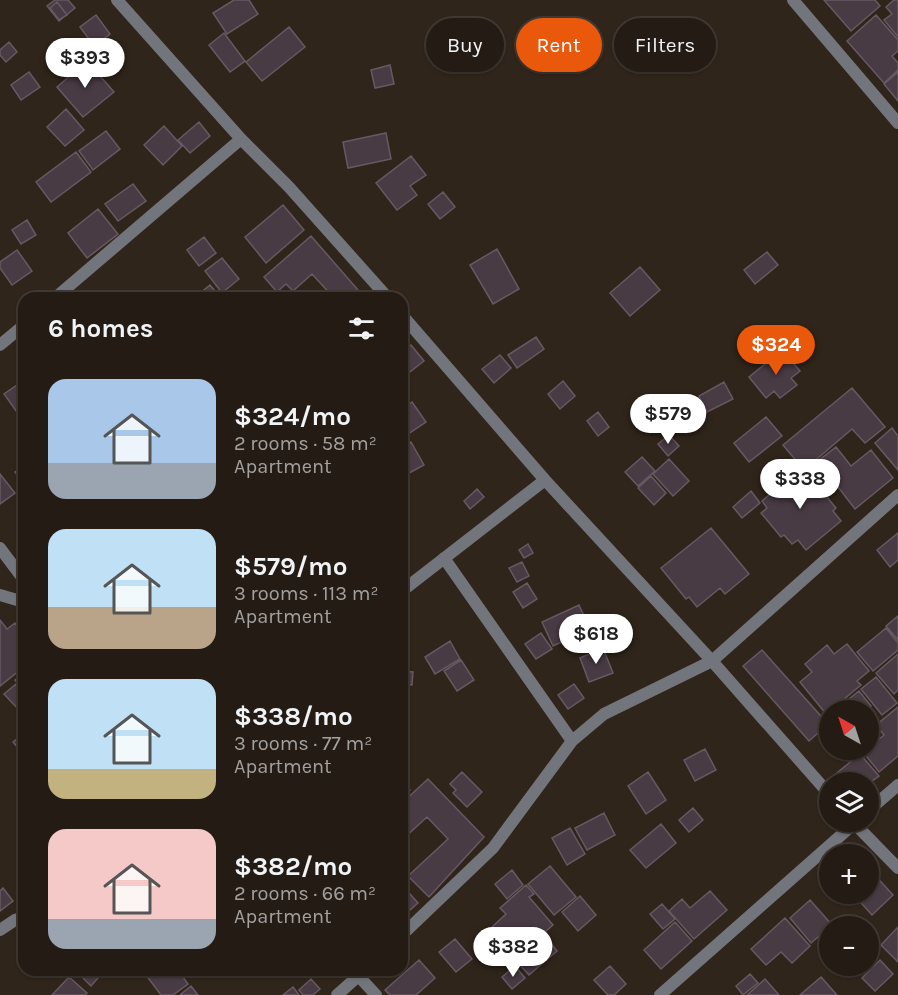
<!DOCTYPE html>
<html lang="en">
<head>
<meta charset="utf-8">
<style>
	body { margin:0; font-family:Karla,sans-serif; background:#302922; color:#f1f3f6; height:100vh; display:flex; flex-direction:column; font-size:22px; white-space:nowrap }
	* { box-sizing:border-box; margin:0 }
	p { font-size:20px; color:#a3a1a0 }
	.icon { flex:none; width:33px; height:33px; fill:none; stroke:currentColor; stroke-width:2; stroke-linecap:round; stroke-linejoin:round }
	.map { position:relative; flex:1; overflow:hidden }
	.side { position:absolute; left:18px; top:292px; width:390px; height:684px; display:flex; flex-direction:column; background:#241c14; border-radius:18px; box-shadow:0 2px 4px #0004,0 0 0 2px #413a34 }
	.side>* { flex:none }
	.hud { position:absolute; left:426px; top:18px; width:381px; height:54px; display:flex; gap:12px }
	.needle { width:39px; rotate:321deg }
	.fabs { position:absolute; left:819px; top:700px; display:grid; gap:12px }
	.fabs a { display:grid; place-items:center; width:60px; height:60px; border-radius:50%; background:#241c14; box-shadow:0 2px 4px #0004,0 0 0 2px #413a34; font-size:30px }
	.price { position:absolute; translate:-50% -51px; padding:0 14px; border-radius:21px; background:#fff; color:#222; font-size:20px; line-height:39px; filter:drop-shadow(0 2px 3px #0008) }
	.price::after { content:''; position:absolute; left:50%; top:36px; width:18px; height:14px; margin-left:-9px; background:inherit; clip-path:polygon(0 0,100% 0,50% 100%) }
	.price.active { background:#ea580c; color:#fff }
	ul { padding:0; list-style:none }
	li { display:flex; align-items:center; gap:18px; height:150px; padding:0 30px }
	li span { display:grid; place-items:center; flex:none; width:168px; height:120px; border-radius:18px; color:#555 }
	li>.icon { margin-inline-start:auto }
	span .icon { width:72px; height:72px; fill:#fffc; stroke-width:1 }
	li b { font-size:26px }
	h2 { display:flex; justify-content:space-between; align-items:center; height:72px; padding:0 30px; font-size:26px }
	.pill { padding:0 21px; border-radius:27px; background:#241c14; box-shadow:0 2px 4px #0004,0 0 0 2px #413a34; font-size:21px; line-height:54px }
	.pill.active { background:#ea580c; color:#fff }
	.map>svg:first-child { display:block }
	.building { fill:#493b44; stroke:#685862; stroke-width:1.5 }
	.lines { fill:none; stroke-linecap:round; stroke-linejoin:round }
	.minor { stroke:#72767c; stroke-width:12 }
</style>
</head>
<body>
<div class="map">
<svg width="898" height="995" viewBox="0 0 898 995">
	<rect width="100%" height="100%" fill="#30251a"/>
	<path class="building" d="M55 0H68L75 8 59 21 47 6Z
		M234 0H249L258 14 227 34 213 13Z
		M824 0H875L880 6 851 31Z
		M894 0H898V37L884 20 892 14 886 7Z
		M57 2 67 15 59 20 50 8Z
		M96 15 110 34 94 46 80 27Z
		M876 15 898 40V51L892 56 898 63V70L884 83 847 41Z
		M289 27 305 47 262 81 246 62Z
		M224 33 245 61 230 72 209 45Z
		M9 42 17 52 6 62 0 55V50Z
		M87 61 114 92 83 117 57 87Z
		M390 65 394 84 375 88 371 70Z
		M29 72 40 87 21 100 11 85Z
		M898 72V101L884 84Z
		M66 109 84 130 65 146 47 127Z
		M199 122 210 136 190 153 178 140Z
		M164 126 182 146 163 165 144 145Z
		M106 131 120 149 93 170 79 151Z
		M386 133 391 159 348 168 343 142Z
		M76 152 91 172 51 202 36 182Z
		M411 156 426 175 410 186 417 195 397 210 376 183Z
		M133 184 146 201 118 221 105 204Z
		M443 192 455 207 440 219 428 204Z
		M283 205 304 230 266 263 245 237Z
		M98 209 118 234 87 258 68 233Z
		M27 220 36 235 21 244 12 230Z
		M311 236 365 298H334L312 274 293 291 286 284 277 292 264 277Z
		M204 237 216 253 199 266 187 250Z
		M497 249 519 289 493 304 470 265Z
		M17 250 32 271 12 285 0 268V262Z
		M767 252 778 265 755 284 744 270Z
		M222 258 239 279 222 293 205 271Z
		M640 267 660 290 630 316 610 293Z
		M210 285 221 298H194Z
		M536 337 544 349 517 368 508 355Z
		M411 345 424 361 406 375 402 371V352Z
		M782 350 800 371 791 378 797 385 780 398 774 391 766 398 749 377Z
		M500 355 511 368 494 383 482 369Z
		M563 381 575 396 560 409 548 394Z
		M724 382 733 399 707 412 699 396Z
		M20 383 24 388V422L4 394Z
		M852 388 885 427 865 443 852 429 804 470 783 445Z
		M412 402 426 422 402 438V409Z
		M598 412 609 427 598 436 587 421Z
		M766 417 782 436 749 462 734 443Z
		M892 428 898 436V470L875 443Z
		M669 435 679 446 668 456 658 444Z
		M411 442 424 465 402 477V447Z
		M836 447 851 466 871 450 893 478 855 509 818 461Z
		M642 457 655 471 638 486 625 472Z
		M669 459 689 481 673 496 653 474Z
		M24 465V483L15 472Z
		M802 467 836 508 833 511 841 521 806 550 798 540 792 544 784 535 781 537 761 513 767 508 762 501Z
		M0 474 15 493 0 504Z
		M651 476 666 493 654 505 638 488Z
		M477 489 484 497 470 509 464 501Z
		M751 491 760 503 742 518 733 507Z
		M711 528 749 574 725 594 720 588 697 607 689 597 686 599 661 568Z
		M898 533V560L890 567 877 550Z
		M528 544 533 553 524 558 519 550Z
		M522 562 529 576 517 582 509 568Z
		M527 583 537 599 523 608 513 592Z
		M579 605 590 629 553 646 542 622Z
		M898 616V640L886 626Z
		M0 620 7 629 15 623 24 635V667L0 686Z
		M886 628 898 643V650L873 671 857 652Z
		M541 633 552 649 536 659 525 644Z
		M450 641 460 659 435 674 425 657Z
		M847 644 869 671 857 681 861 685 826 714 800 682 812 672 805 664 827 645 834 654Z
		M603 648 613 673 589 682 580 658Z
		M762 650 828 724 809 741 743 666Z
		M898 654V690L894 694 876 673Z
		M461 660 474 680 457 691 444 671Z
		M402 671 413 672 412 685 402 684Z
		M24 673V691L15 680Z
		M876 677 897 703 882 715 861 689Z
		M16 684 24 694V705L19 710 4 694Z
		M574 684 584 698 568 709 558 695Z
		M859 691 871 706 864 711H842L839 707Z
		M898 707V756L879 772 863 752 868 750V748L884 735 876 725Z
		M24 733V755L13 742Z
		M705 749 716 770 695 781 684 760Z
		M860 754 879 776 868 784 839 783 833 776Z
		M462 772 482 792 467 807 453 793 456 790 450 784Z
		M648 772 666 800 646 814 628 786Z
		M428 779 484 837 429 897 408 876 448 839 427 817 402 840V803Z
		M402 781 410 790 402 796Z
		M693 808 703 820 689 832 679 820Z
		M604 813 615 835 587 850 575 828Z
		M661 824 676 843 646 868 630 850Z
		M570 828 585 854 567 865 552 838Z
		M550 866 576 897 554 915 528 884Z
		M512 870 523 885 507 899 495 884Z
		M872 872 893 895 872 915 853 894H868V875Z
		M402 885 418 903 402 917Z
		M526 885 534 894 529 897 553 925 515 958 510 952 501 959 488 945 497 937 490 929 506 914 500 908Z
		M3 888 13 901 0 911V891Z
		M710 891 727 910 694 939 669 911 682 899 690 908Z
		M580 896 596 915 578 931 562 912Z
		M810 900 832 925 811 943 790 918Z
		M662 904 675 919 663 929 650 914Z
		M785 918 810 946 792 963 781 952 766 965 751 949Z
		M675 922 692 941 661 969 644 950Z
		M898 927V962L881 945Z
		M545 936 557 951 529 975 516 961Z
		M455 939 472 959 456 972 439 952Z
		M419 960 435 978 416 995H390L385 990Z
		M880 960 893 974 875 991 862 978Z
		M515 966 525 978 512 989 502 977Z
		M610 966 626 984 614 995H608L594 980Z
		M75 970H105L91 986Z
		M152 970H178L188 984 173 995H161L146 975Z
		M750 974 758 983 743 995 736 986Z
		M69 977 87 993 85 995H52Z
		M821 977 837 995H800Z
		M311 979 320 989 313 995H303L299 990Z
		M765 979 779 995H747Z
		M191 986 198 995H180Z
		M293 987 299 995H283Z"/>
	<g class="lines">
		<path class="minor" d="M117 0 241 139 289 187 388 298
			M793 0 898 123
			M55 298 241 139
			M402 315 545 480 712 661 830 795
			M0 345 24 325
			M0 548 24 580
			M444 558 572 741
			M402 591 545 480
			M0 595 24 602
			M868 811 898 785
			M853 822 898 868
			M0 930 15 920 24 917
			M402 935 493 848 572 741 604 714 712 661 898 495
			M354 971 376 995
			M337 995 365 970
			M660 995 856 822"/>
	</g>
</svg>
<div class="fabs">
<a><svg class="needle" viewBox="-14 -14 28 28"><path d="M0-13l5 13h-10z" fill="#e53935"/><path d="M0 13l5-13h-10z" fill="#a3a1a0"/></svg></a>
<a><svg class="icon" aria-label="layers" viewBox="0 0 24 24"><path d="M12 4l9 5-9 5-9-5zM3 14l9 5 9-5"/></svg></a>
<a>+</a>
<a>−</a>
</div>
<b class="price" style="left:85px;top:89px">$393</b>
<b class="price active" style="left:776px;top:376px">$324</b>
<b class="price" style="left:668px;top:445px">$579</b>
<b class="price" style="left:800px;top:510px">$338</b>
<b class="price" style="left:596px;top:665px">$618</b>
<b class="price" style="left:513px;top:978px">$382</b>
<div class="hud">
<a class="pill">Buy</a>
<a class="pill active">Rent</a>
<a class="pill">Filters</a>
</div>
<section class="side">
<h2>6 homes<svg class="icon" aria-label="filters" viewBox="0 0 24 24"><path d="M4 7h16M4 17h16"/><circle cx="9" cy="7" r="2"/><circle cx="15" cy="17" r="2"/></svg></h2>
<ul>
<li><span style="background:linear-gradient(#a9c7e8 70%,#9aa5b1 0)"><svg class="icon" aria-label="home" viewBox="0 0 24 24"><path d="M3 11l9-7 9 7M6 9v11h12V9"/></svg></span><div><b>$324/mo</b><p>2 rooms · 58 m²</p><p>Apartment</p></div></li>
<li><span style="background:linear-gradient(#bfe0f5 65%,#b9a48a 0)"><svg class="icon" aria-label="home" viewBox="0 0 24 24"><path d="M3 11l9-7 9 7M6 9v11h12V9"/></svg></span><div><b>$579/mo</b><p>3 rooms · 113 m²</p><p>Apartment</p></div></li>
<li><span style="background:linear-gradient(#bfe0f5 75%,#c2b280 0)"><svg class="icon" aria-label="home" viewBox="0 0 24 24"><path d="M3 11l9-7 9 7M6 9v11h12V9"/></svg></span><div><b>$338/mo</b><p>3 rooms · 77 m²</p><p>Apartment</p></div></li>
<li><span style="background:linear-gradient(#f6c9c9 75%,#9aa5b1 0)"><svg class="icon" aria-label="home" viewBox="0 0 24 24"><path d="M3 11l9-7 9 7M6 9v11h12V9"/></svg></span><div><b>$382/mo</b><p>2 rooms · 66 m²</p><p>Apartment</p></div></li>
</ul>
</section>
</div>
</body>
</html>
